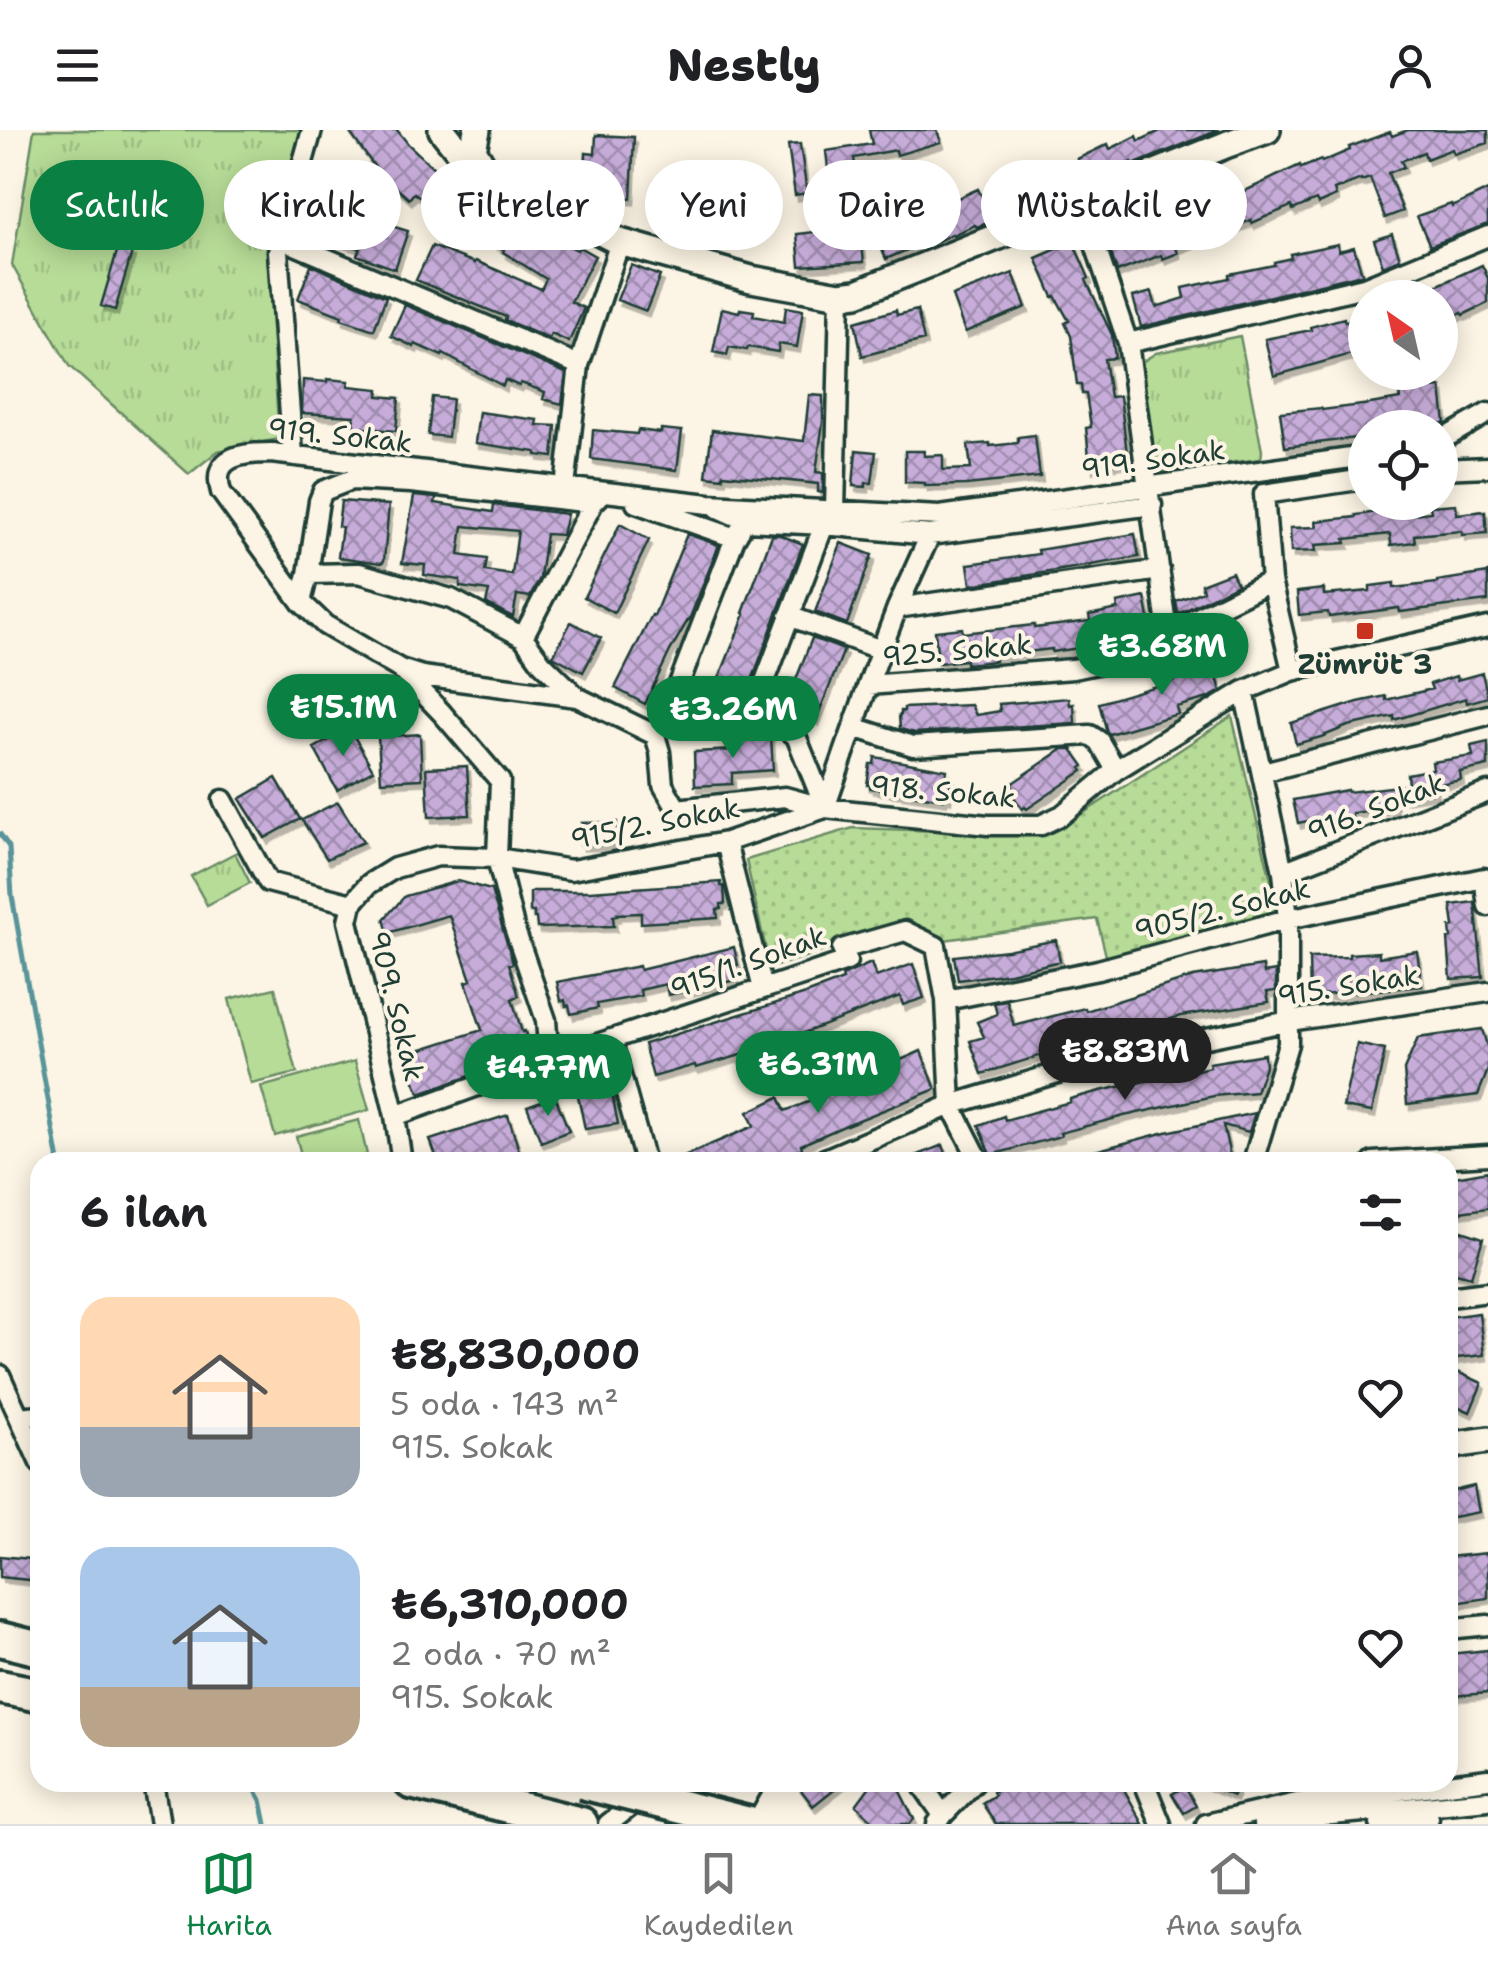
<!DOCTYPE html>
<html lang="tr">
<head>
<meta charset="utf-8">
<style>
	body { margin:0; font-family:"Shantell Sans",sans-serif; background:#f6f6f6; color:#202124; height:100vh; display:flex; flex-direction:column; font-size:38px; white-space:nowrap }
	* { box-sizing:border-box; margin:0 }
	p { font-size:32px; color:#757577 }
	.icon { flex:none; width:55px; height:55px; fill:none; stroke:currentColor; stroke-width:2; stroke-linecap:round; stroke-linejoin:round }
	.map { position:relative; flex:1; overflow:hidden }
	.panel { position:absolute; left:30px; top:1022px; width:1428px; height:640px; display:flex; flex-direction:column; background:#fff; border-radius:30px; box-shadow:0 5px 25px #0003 }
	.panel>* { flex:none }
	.banner { position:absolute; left:30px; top:30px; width:1430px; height:90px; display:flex; gap:20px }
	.needle { width:65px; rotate:326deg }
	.controls { position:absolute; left:1348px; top:150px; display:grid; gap:20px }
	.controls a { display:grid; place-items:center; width:110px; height:110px; border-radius:50%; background:#fff; box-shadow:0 5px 25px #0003; font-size:50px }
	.price { position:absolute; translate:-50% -85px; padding:0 22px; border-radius:35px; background:#0b8043; color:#fff; font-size:32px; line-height:65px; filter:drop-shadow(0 2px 5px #0008) }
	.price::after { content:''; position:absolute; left:50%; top:60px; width:30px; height:22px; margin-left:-15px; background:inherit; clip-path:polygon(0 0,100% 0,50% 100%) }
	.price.selected { background:#222; color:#fff }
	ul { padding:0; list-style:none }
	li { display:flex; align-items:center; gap:30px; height:250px; padding:0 50px }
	li span { display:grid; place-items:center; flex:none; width:280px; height:200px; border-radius:30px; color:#555 }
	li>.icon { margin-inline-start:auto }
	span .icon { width:120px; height:120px; fill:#fffc; stroke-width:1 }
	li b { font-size:42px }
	h2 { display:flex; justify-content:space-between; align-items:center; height:120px; padding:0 50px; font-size:42px }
	.tag { padding:0 35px; border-radius:45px; background:#fff; box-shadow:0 5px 25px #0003; font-size:35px; line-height:90px }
	.tag.selected { background:#0b8043; color:#fff }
	header { display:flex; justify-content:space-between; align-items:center; height:130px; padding:0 50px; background:#fff; font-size:45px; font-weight:800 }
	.tabs { display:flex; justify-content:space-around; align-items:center; height:140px; border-top:2px solid #e0e0e0; background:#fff; font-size:28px; color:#757577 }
	.tabs a { display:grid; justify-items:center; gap:5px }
	.tabs .selected { color:#0b8043 }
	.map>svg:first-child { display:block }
	.grass { fill:url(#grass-dots); stroke:#6b8c66; stroke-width:2.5 }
	.park { fill:url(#park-tufts); stroke:#6b8c66; stroke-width:2.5 }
	.pitch { fill:#b7dc97; stroke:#6b8c66; stroke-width:2.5 }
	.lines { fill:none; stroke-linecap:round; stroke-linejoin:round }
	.stream { stroke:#599499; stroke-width:5 }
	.building { fill:url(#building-cross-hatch); stroke:#1f3d34; stroke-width:2.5; fill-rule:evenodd; filter:url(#shadow) }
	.minor-casing { stroke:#1f3d34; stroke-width:25 }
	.secondary-casing { stroke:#1f3d34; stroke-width:32 }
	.motorway-casing { stroke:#1f3d34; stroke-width:40 }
	.minor { stroke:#fcf5e5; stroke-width:18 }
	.secondary { stroke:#fcf5e5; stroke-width:25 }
	.motorway { stroke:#fcf5e5; stroke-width:32 }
	.motorway-bridge-casing { stroke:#1f3d34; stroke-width:40; stroke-linecap:butt }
	.motorway-bridge { stroke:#fcf5e5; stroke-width:32 }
	.poi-dot { fill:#c8321e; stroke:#fcf5e5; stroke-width:4 }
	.labels { text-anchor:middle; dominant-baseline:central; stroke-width:8; stroke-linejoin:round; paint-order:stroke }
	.street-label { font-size:28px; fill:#1f3d34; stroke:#fcf5e5 }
	.poi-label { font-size:28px; font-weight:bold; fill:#1f3d34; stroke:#fcf5e5 }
</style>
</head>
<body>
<header><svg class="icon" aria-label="menu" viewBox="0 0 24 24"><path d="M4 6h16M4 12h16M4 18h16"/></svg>Nestly<svg class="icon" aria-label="person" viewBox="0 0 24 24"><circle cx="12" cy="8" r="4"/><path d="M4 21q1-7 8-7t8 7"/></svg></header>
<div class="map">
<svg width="1488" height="1694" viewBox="0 0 1488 1694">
	<defs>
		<pattern id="grass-dots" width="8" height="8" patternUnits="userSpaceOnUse" patternTransform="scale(2.5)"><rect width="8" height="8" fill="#b7dc97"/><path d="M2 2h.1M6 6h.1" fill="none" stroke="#9dbe83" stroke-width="1.8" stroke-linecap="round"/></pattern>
		<pattern id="park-tufts" width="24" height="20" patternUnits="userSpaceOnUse" patternTransform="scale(2.5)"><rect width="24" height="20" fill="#b7dc97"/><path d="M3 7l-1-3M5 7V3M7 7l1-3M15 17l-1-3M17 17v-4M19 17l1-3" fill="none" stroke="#9dbe83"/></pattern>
		<pattern id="building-cross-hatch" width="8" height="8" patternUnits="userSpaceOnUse" patternTransform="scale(2.5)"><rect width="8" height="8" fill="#c7acd9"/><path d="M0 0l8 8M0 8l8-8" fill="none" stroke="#a18db1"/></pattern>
		<filter id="shadow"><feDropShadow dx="3" dy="5.5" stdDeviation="0" flood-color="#0004"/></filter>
	</defs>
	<rect width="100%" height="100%" fill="#fcf5e5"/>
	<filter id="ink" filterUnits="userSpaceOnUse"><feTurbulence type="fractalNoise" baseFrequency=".01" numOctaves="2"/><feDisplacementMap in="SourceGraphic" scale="20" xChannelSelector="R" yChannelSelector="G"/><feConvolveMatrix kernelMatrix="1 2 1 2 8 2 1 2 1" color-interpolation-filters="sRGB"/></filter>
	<g filter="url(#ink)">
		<path class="grass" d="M1232 586 1279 784 1107 830 1097 789 944 810 904 796 770 838 746 730 853 698 1032 704 1062 697Z"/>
		<path class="park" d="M34 0H301L267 118 279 309 218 321 189 344 69 236 12 135Z
			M1240 206 1262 321 1261 329 1161 341 1153 335 1142 232 1156 223Z
			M235 723 250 753 207 775 191 746Z"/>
		<path class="pitch" d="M275 858 297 943 251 954 229 869Z
			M355 931 369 980 275 1006 261 957Z
			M359 990 367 1025 336 1032H303L296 1006Z"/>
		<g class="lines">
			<path class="stream" d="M0 704 9 717 12 766 59 1032
				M251 1652 261 1670 266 1694"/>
		</g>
		<path class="building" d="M348 0H397L409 15 438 42 439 40 456 50 521 91 523 88 538 97 536 99 577 120 579 117 595 126 571 172 584 178 569 212 551 204 549 209 505 190 506 187 416 150 432 116 475 133 476 131 541 159 546 149 503 122 504 120 476 102 474 105 448 89 435 80 437 78 414 63 409 69 379 43Z
			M869 0H937L941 12 897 25 896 20 854 28 855 35 828 39 826 21 872 14Z
			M1162 0H1219L1133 35 1132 32 1089 52 1077 29 1108 14 1110 19 1137 6 1139 11Z
			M1408 0H1488V13L1454 24 1452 19 1426 29 1424 22 1401 31 1404 37 1388 43 1403 81 1385 88 1370 48 1361 51V49L1334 60 1336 66 1318 74 1316 70 1293 80 1291 76 1252 93 1251 90 1206 109 1205 107 1176 118 1178 123 1163 129 1161 125 1117 142 1107 110 1164 88 1166 94 1195 83 1191 73 1207 67 1209 72 1226 65 1228 69 1300 35 1301 38 1321 30 1322 32 1350 20 1349 17 1390 2 1392 6Z
			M596 5 634 7 631 69 597 67 558 48 566 31 585 40 586 23 595 24Z
			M800 14 807 63 795 65 788 15Z
			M1035 36 1051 67 1018 81 1002 48 1017 40 1019 44Z
			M978 59 994 90 977 97 975 95 953 105 952 104 932 114 930 110 886 129 872 97 890 89 891 92 907 85 909 90Z
			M1488 60V94L1430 116 1417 86 1451 74 1452 77Z
			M334 73 347 77 346 82 408 101 395 139 357 125 360 118 322 108Z
			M860 97 864 132 800 136 797 104Z
			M1392 104 1400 129 1383 136 1374 110Z
			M1073 112 1089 148 1086 150 1112 205 1115 228 1104 229 1110 267 1120 266 1128 331 1090 337 1086 298 1091 297 1086 264H1082L1081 255H1077L1071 206 1065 193 1069 191 1055 166 1053 167 1036 128Z
			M1338 114 1339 121 1354 117 1362 144 1141 197 1133 167 1152 162 1156 177 1185 168 1183 158 1229 148V144L1274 135V132L1291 128 1290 124Z
			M118 118 132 122 115 180 101 176Z
			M311 135 386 167 374 200 341 189 342 186 298 169Z
			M631 135 660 146 646 181 617 170Z
			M1482 135 1488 148V173L1463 185 1462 183 1440 194V168H1410Z
			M1013 143 1026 177 965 202 952 166Z
			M405 175 566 243 562 274 543 269 545 262 521 253 519 256 505 250 503 256 443 224 442 226 415 214 414 217 391 206Z
			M786 177 803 180 797 217 779 214 778 222 748 217 747 220 729 217 727 225 713 222 722 178 739 182 740 179 754 181 753 186 784 192Z
			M896 180 897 185 917 180 924 210 862 226 855 192Z
			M1365 186V220L1274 246 1265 209 1311 200 1310 197 1344 188 1345 192Z
			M327 249 349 251 348 256 379 259 378 266 399 268 396 301 353 297 354 286 302 283 303 250 327 252Z
			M1441 257 1445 293 1400 296V298H1365V307L1285 317 1280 282 1321 278 1322 280 1370 274 1400 269 1399 261Z
			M809 265 823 266V292L816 342 823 343V363L818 362V354L723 344V348L706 346 712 300 804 311Z
			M432 267 452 269 448 307 428 305Z
			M479 282 538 290 537 295 556 296 553 327 536 325V322L475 313Z
			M661 299 682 301 677 340 591 329 593 300 637 304 638 300 661 303Z
			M1035 305 1040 347 966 355 925 356V353L905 352V321H924V326L943 325V340L971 339 968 315 990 313V316L1018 313V307Z
			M856 320 876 322 872 353H866V357L853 356Z
			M414 366 436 368 435 373 493 382 494 375 567 384 562 405 546 404 540 448 530 467 517 465 513 487 486 473 489 461 460 457V450L424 445 425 435 402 433ZM463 396 518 401 512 445 485 441 487 429 459 425Z
			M341 371 389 375 384 431 381 433 338 427 342 397 338 396Z
			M1456 374 1457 384 1485 381 1487 403 1462 405V401L1414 405 1415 412 1391 415 1390 404 1345 409 1346 413 1315 415 1316 421 1291 422 1290 398 1317 397 1316 391 1356 387V385L1386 381V387L1431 382 1430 376Z
			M620 394 649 410 614 483 584 467Z
			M687 404 719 415 689 490H688L670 521 645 574 615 558 652 485 654 486Z
			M1135 404 1139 427 971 455 968 434 1039 424 1038 420Z
			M772 405H780L803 414 742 577 709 573 745 484 743 483Z
			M841 413 872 425 847 494 815 482Z
			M1232 442 1237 454 1178 484 1176 471 1203 461 1201 454Z
			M1488 443V471L1400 482 1399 478 1329 487 1328 482 1299 485 1297 462 1324 459V465L1370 461V456L1394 453V458L1437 453V451Z
			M1145 467 1150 493 1118 499 1119 505 1078 513 1079 518 1052 522V519L994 526 995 531 966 534V530L938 533 935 501 962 498 963 503 1034 495V498L1090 491 1089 485 1118 479 1117 473Z
			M571 492 601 508 583 542 553 526Z
			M812 508 844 520 816 590 785 578Z
			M1211 527 1221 561 1208 568 1176 577 1178 584 1109 604 1107 602 1099 573 1183 548 1180 535Z
			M1482 543 1488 567 1467 573 1466 568 1394 590V586L1348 596 1321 607 1296 614 1291 593 1358 572 1386 566V570L1432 559 1430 554 1456 546 1457 550Z
			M1069 568 1070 575 1074 574 1075 593 915 603 900 599 899 585H901V581H904V578L971 575 976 585 1000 581 999 574Z
			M350 599 373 640 337 660 314 618Z
			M420 604 422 649 381 651 378 607Z
			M771 606 773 640 732 643V654L695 656 694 622 733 620V609Z
			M1488 612V636L1460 642 1461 650 1434 655 1435 662 1394 669 1395 678 1352 683V687L1328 692 1327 687 1298 693 1293 670 1347 660 1348 662 1408 655 1407 644 1433 639 1432 632 1473 626 1471 616Z
			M1063 619H1072L1084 636 1081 638 1083 641 1027 679 1025 677 1022 679 1010 661 1014 659 1011 654Z
			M875 627 947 640 946 646 952 647 948 667 945 666 944 669 870 658V655H867L870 634H874Z
			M467 636 470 685 429 687 426 638Z
			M276 648 300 689 265 708 240 669Z
			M338 672 363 712 327 729 302 690Z
			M617 692 618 714 581 715V693Z
			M458 751 491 760 513 833 509 834 519 866 512 869 522 902 525 901 528 913 526 914 530 924 420 964 407 937 410 936 406 924 482 900 466 852 471 850 449 785 388 803 384 789 405 766Z
			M721 752V756H724L725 774H721V779L717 780 718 788 641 793V783L617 784V786H613L614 796 537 798 536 788H534V782H530V763L533 761H590Z
			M1475 772 1483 847 1451 849 1448 809 1451 808 1450 797 1454 796 1451 775Z
			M1056 810 1060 831 1010 843 958 850 954 826 1007 820Z
			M734 817 738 835 733 836 736 850 668 865 666 854 640 860 641 866 597 874 598 878 571 884 569 875 566 876 565 870 561 871 557 852 639 836 640 840Z
			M1417 821 1422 856 1310 866 1309 828 1349 827V824L1379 822V827Z
			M871 833 876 847 913 834 924 868 903 875 900 866 762 919 696 938 695 935 653 947 644 914 806 864 843 850 842 846Z
			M1263 836 1264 843 1276 841V861L1267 862 1269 872 1181 886 1113 906 1112 903 982 944 970 911 984 907 977 892 997 884 994 873 1007 871 1014 896 1085 878 1086 881 1193 847Z
			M1482 899 1488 919V940L1478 965 1407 974 1404 940 1418 908Z
			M1357 914 1385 920 1372 982 1343 977Z
			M921 921 936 959 844 996 801 1015 802 1018 769 1032H670L754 996 748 982 779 967 785 981 896 938 894 933Z
			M1264 924 1265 936 1256 962 1214 966 1124 986 1060 1003 1061 1006 991 1025 979 995 1004 986 1005 990 1070 972V969L1100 961 1210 937 1209 933Z
			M610 954 618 994 585 999 577 961Z
			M555 966 569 1001 541 1012 527 976Z
			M1255 983 1249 1002 1223 995 1230 1026 1198 1032H1070L1069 1028 1162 1003Z
			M508 985 520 1024 493 1032H438L430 1010Z
			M943 1015 949 1032H900Z
			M1488 1041V1078L1453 1083 1449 1048Z
			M1456 1099 1483 1108 1471 1147 1448 1141V1100L1456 1102Z
			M1479 1183 1484 1225 1448 1229V1187Z
			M1453 1240 1482 1253 1470 1282 1448 1272V1253Z
			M1474 1356 1479 1382 1448 1388V1362Z
			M1488 1423V1468L1448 1474V1427Z
			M0 1426 40 1430 39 1451 0 1447Z
			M1488 1520V1563L1451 1566 1448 1524Z
			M795 1652H843L813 1676Z
			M873 1652H895L914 1689 910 1694H876L856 1675Z
			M1006 1652H1120L1143 1694H996L982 1673 995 1665 993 1662Z
			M1201 1652H1239L1233 1666Z
			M1185 1656 1196 1676 1184 1683 1172 1664Z"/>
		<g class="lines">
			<defs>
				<path id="minor" d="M1081 73 1128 213 1168 503
					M281 109 579 235
					M1128 213 1364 157 1488 106
					M1440 311 1488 283
					M293 325 278 121 312 0
					M1440 339 1488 337
					M565 357 579 235 620 112
					M636 373 735 408
					M718 378 747 391 824 395 930 405 1152 375
					M835 381 840 165
					M308 444 319 371 323 361 351 350 411 353 593 373
					M301 472 308 444 359 443 451 469 523 507 542 533 577 567 655 605 660 622 663 655 677 679 785 667 825 678 988 695H1041L1062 685 1116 640 1244 561 1292 541 1488 497
					M897 478 1160 440
					M789 486 881 520
					M523 507 593 373 599 367
					M400 539 422 546 577 567
					M1292 541 1271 451 1264 364 1365 349
					M868 555 1073 539 1111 531 1271 451
					M1244 561 1283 742 1288 789V914L1253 1032
					M666 579 732 589 774 590 796 606 825 678
					M750 591 824 395
					M854 597 913 616 1090 605 1099 611 1116 640
					M655 605 679 554 735 408 741 398
					M1263 642 1488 585
					M223 670 268 752 352 774
					M825 678 868 555 897 478 930 405
					M726 712 763 859
					M1283 742 1488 662
					M946 870 1098 840 1288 789 1484 748 1488 776
					M611 909 645 1032
					M549 930 546 890 514 797 497 728 500 651 442 583 400 539 325 495 301 472 221 362C210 325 244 323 271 323L709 374 940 386 1365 326
					M395 986 549 930 847 831 842 819 905 801 936 816 946 870 951 975 980 1032
					M402 1032 395 986 348 791 352 774 369 754 395 738 438 726 497 728 571 740 726 712 825 678
					M818 1032 951 975 1104 929 1289 891 1488 862
					M1373 1032 1488 1025
					M1448 1167 1488 1162
					M0 1245 40 1333
					M19 1287 40 1285
					M1448 1499 1488 1495
					M153 1652 160 1694
					M693 1652 710 1671 719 1675
					M920 1652 943 1685
					M1144 1652 1161 1694
					M608 1694 649 1662 654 1652
					M937 1694 943 1685 975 1652
					M1206 1694 1297 1673 1488 1649
					M1263 1694 1280 1690 1488 1670
					M1380 1694 1429 1688"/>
				<path id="secondary" d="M442 0 462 25 487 44 620 112 751 149 840 165 857 163 1228 14 1267 0
					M477 0 473 20 485 40
					M1448 1316 1488 1310
					M698 1694 710 1671 724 1652
					M727 1694 751 1652"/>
				<path id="motorway" d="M0 1509 40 1519
					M0 1557 40 1565
					M411 1652 581 1694"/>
			</defs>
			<use href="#minor" class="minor-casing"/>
			<use href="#secondary" class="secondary-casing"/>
			<use href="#motorway" class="motorway-casing"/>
			<use href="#minor" class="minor"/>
			<use href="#secondary" class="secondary"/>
			<use href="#motorway" class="motorway"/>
			<defs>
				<path id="motorway-bridge" d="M582 1652 749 1694"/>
			</defs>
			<use href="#motorway-bridge" class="motorway-bridge-casing"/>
			<use href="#motorway-bridge" class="motorway-bridge"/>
		</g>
	</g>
	<rect class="poi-dot" x="1355" y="491" width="20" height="20" rx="5"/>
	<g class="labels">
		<g class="street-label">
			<text transform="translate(340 305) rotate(6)">919. Sokak</text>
			<text transform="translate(1153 329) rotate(-8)">919. Sokak</text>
			<text transform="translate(957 520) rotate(-5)">925. Sokak</text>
			<text transform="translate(943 661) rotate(5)">918. Sokak</text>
			<text transform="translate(1376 677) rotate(-21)">916. Sokak</text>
			<text transform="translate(655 693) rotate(-11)">915/2. Sokak</text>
			<text transform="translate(1222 779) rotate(-14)">905/2. Sokak</text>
			<text transform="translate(748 832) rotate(-20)">915/1. Sokak</text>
			<text transform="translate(1348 855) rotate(-9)">915. Sokak</text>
			<text transform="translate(397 876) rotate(76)">909. Sokak</text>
		</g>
		<g class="poi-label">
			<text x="1365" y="534">Zümrüt 3</text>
		</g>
	</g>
</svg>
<div class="controls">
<a><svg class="needle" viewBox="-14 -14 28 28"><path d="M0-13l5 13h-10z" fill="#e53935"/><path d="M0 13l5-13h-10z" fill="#757577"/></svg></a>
<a><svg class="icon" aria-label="locate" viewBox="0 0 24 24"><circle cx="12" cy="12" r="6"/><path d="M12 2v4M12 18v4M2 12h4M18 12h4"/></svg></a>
</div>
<b class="price" style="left:1162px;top:568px">₺3.68M</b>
<b class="price" style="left:343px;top:629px">₺15.1M</b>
<b class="price" style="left:733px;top:631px">₺3.26M</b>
<b class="price selected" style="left:1125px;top:973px">₺8.83M</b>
<b class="price" style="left:818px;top:986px">₺6.31M</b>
<b class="price" style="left:548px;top:989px">₺4.77M</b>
<div class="banner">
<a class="tag selected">Satılık</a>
<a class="tag">Kiralık</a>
<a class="tag">Filtreler</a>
<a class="tag">Yeni</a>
<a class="tag">Daire</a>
<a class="tag">Müstakil ev</a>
</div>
<section class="panel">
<h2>6 ilan<svg class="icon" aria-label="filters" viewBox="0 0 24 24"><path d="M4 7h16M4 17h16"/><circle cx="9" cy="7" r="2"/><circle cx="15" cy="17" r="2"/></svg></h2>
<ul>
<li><span style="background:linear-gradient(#ffd9b3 65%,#9aa5b1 0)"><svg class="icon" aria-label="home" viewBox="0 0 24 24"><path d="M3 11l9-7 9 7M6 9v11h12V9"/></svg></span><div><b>₺8,830,000</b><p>5 oda · 143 m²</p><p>915. Sokak</p></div><svg class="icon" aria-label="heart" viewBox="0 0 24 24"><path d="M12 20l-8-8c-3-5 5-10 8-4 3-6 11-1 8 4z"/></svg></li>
<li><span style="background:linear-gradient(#a9c7e8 70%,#b9a48a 0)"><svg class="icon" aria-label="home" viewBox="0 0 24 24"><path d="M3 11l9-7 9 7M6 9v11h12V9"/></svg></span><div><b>₺6,310,000</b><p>2 oda · 70 m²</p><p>915. Sokak</p></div><svg class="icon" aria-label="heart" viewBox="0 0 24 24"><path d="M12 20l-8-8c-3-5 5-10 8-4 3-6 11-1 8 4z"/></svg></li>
</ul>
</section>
</div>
<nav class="tabs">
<a class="selected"><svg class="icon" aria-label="map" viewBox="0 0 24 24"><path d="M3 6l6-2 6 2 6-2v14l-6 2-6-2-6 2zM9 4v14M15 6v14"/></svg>Harita</a>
<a><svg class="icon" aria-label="saved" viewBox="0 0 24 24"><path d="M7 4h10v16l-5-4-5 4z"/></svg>Kaydedilen</a>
<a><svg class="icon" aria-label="home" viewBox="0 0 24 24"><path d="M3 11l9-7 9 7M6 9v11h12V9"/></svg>Ana sayfa</a>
</nav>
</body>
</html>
